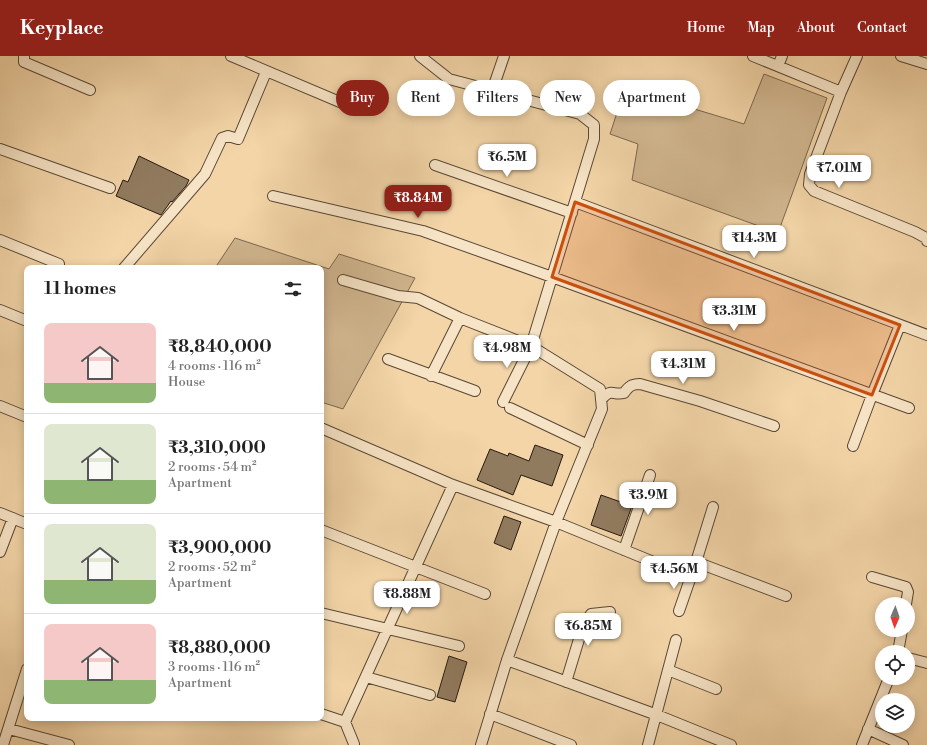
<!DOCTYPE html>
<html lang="en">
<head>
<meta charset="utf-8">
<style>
	body { margin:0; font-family:"Libre Bodoni",serif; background:#f6f6f6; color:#222; height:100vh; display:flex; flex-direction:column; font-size:15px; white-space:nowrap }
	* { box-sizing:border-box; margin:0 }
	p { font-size:13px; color:#767676 }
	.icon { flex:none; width:22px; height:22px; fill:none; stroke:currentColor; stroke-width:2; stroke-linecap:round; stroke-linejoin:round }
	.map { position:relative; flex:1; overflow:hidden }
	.drawer { position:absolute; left:24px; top:209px; width:300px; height:456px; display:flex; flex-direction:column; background:#fff; border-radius:8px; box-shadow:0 2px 10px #0003 }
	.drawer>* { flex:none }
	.top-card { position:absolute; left:336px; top:24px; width:380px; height:36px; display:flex; gap:8px }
	.needle { width:26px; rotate:182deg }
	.fabs { position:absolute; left:875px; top:541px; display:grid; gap:8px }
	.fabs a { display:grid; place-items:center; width:40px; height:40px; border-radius:50%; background:#fff; box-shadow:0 2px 10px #0003; font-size:20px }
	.price { position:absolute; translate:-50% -34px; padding:0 9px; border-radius:8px; background:#fff; color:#222; font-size:13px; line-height:26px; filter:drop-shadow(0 1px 2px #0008) }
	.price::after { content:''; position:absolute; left:50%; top:24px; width:12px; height:9px; margin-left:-6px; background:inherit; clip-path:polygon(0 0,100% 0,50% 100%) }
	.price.active { background:#8f2418; color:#fff }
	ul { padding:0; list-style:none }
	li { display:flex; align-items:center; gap:12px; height:100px; padding:0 20px }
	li+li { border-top:1px solid #e0e0e0 }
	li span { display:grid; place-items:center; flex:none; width:112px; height:80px; border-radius:8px; color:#555 }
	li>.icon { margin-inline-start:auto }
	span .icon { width:48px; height:48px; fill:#fffc; stroke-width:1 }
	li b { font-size:17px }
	h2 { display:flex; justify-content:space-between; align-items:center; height:48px; padding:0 20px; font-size:17px }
	.tag { padding:0 14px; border-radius:18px; background:#fff; box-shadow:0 2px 10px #0003; font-size:14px; line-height:36px }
	.tag.active { background:#8f2418; color:#fff }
	header { display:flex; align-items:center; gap:24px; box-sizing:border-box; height:56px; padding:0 20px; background:#8f2418; color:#fff }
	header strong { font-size:19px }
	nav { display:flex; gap:22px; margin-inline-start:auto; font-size:14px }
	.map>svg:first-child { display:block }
	.green { fill:#d0b58e; stroke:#7b674f }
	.building { fill:#917b5f; stroke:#261910 }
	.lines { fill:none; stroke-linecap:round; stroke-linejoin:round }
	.street-casing { stroke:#594836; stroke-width:12 }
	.street { stroke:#f7e4c6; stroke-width:10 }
	.marked { fill:#cb4f0d; fill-opacity:0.2; stroke:#cb4f0d; stroke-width:3; stroke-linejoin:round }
</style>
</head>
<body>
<header>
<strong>Keyplace</strong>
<nav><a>Home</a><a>Map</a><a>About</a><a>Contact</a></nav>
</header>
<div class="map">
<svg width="927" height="689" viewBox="0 0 927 689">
	<rect width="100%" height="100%" fill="#f3d5a8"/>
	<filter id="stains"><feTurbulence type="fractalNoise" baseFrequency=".005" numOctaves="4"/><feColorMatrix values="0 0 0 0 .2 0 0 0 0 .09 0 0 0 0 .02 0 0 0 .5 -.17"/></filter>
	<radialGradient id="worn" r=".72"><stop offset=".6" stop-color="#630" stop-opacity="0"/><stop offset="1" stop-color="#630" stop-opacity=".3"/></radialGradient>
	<path class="green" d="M764 18 827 42 778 177 632 124 638 88 610 78 625 32 744 68Z
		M235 182 329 213 339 198 415 222 343 353 321 346V212H215Z"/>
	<path class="building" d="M139 100 189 124 186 130 172 146 171 145 161 159 116 140 123 124 128 126Z
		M535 389 563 399 552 430 521 419 513 439 477 424 490 393 508 400 509 397 529 405Z
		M601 439 632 450 621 480 591 469Z
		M504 460 521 466 511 494 494 487Z
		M449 600 467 606 455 646 437 641Z"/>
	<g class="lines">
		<defs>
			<path id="street" d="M24 0V6L90 34
				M231 0 354 52
				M753 0 841 36 857 0
				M901 0 927 8
				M778 10 782 0
				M492 35 504 0
				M841 36 810 118 809 129 814 135 915 176 926 182 927 185
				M0 93 110 132
				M435 109 572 157
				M273 140 423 175 552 221 909 352
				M575 146 927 279
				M0 184 59 208
				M124 212 205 118 222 82 228 80 238 83 266 16
				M343 224 398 240 418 242 460 262 531 290 594 83V69L580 58 449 23 420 0
				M0 254 27 265
				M388 303 475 335
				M431 320 460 262
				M601 344C612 331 612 340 624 337 629 330 632 328 640 328L700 345 774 370
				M0 350 27 361
				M510 352 588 389
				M321 372 453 429 556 466 690 521
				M853 390 872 339 900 269
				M0 457 27 468
				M321 474 485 538
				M624 494 650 419
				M0 496 13 462
				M696 506 713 451
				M872 521 906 531 908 536 906 548
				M679 555 696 506 786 540
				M321 557 459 590
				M898 596 902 574
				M908 602 927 607
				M507 604 657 659 731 689
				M668 614 716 633
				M366 621 430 639
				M566 626 583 570 591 558 610 556
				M321 658 345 666
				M490 658 571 689
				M9 673 69 689
				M868 673 903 689
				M354 688 345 666 453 429
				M3 689 27 613
				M481 689 507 604 556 466 602 353 600 333 531 290 503 346
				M648 689 676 584
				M862 689 889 622"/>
		</defs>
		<use href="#street" class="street-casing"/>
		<use href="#street" class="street"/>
	</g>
	<path class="marked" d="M575 146 900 269 872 339 552 221Z"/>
	<rect width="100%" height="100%" filter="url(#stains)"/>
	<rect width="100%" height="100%" fill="url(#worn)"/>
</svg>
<div class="fabs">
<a><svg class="needle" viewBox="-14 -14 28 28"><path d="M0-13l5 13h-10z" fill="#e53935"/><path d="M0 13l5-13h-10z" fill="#767676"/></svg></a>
<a><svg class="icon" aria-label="locate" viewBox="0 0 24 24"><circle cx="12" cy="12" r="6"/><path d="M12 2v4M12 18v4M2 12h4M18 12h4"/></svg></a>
<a><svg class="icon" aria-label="layers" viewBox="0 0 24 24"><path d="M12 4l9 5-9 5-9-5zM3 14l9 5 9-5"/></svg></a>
</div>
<b class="price" style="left:507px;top:122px">₹6.5M</b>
<b class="price" style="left:839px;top:133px">₹7.01M</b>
<b class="price active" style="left:418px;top:163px">₹8.84M</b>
<b class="price" style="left:754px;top:203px">₹14.3M</b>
<b class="price" style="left:734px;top:276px">₹3.31M</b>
<b class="price" style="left:507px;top:313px">₹4.98M</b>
<b class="price" style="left:683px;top:329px">₹4.31M</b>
<b class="price" style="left:648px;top:460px">₹3.9M</b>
<b class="price" style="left:674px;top:534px">₹4.56M</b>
<b class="price" style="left:407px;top:559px">₹8.88M</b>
<b class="price" style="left:588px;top:591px">₹6.85M</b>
<div class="top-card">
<a class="tag active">Buy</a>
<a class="tag">Rent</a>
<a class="tag">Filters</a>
<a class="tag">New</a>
<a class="tag">Apartment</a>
</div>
<section class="drawer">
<h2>11 homes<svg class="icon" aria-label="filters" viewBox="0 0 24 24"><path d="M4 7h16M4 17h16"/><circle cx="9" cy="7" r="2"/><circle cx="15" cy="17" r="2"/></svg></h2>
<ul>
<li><span style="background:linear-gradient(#f6c9c9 75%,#8fb573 0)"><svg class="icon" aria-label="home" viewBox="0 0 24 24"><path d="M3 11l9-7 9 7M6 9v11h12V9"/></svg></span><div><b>₹8,840,000</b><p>4 rooms · 116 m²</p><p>House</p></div></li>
<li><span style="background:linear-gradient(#dfe7d0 70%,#8fb573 0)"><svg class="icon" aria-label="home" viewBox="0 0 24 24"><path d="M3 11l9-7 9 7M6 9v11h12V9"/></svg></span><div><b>₹3,310,000</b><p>2 rooms · 54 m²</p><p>Apartment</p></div></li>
<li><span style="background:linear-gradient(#dfe7d0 70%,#8fb573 0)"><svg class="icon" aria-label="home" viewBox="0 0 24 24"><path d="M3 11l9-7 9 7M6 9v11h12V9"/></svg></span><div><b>₹3,900,000</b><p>2 rooms · 52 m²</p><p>Apartment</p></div></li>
<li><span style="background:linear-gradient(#f6c9c9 70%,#8fb573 0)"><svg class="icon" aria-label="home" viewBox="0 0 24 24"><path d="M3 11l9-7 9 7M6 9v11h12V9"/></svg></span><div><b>₹8,880,000</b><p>3 rooms · 116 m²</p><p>Apartment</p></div></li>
</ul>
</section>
</div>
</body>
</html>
